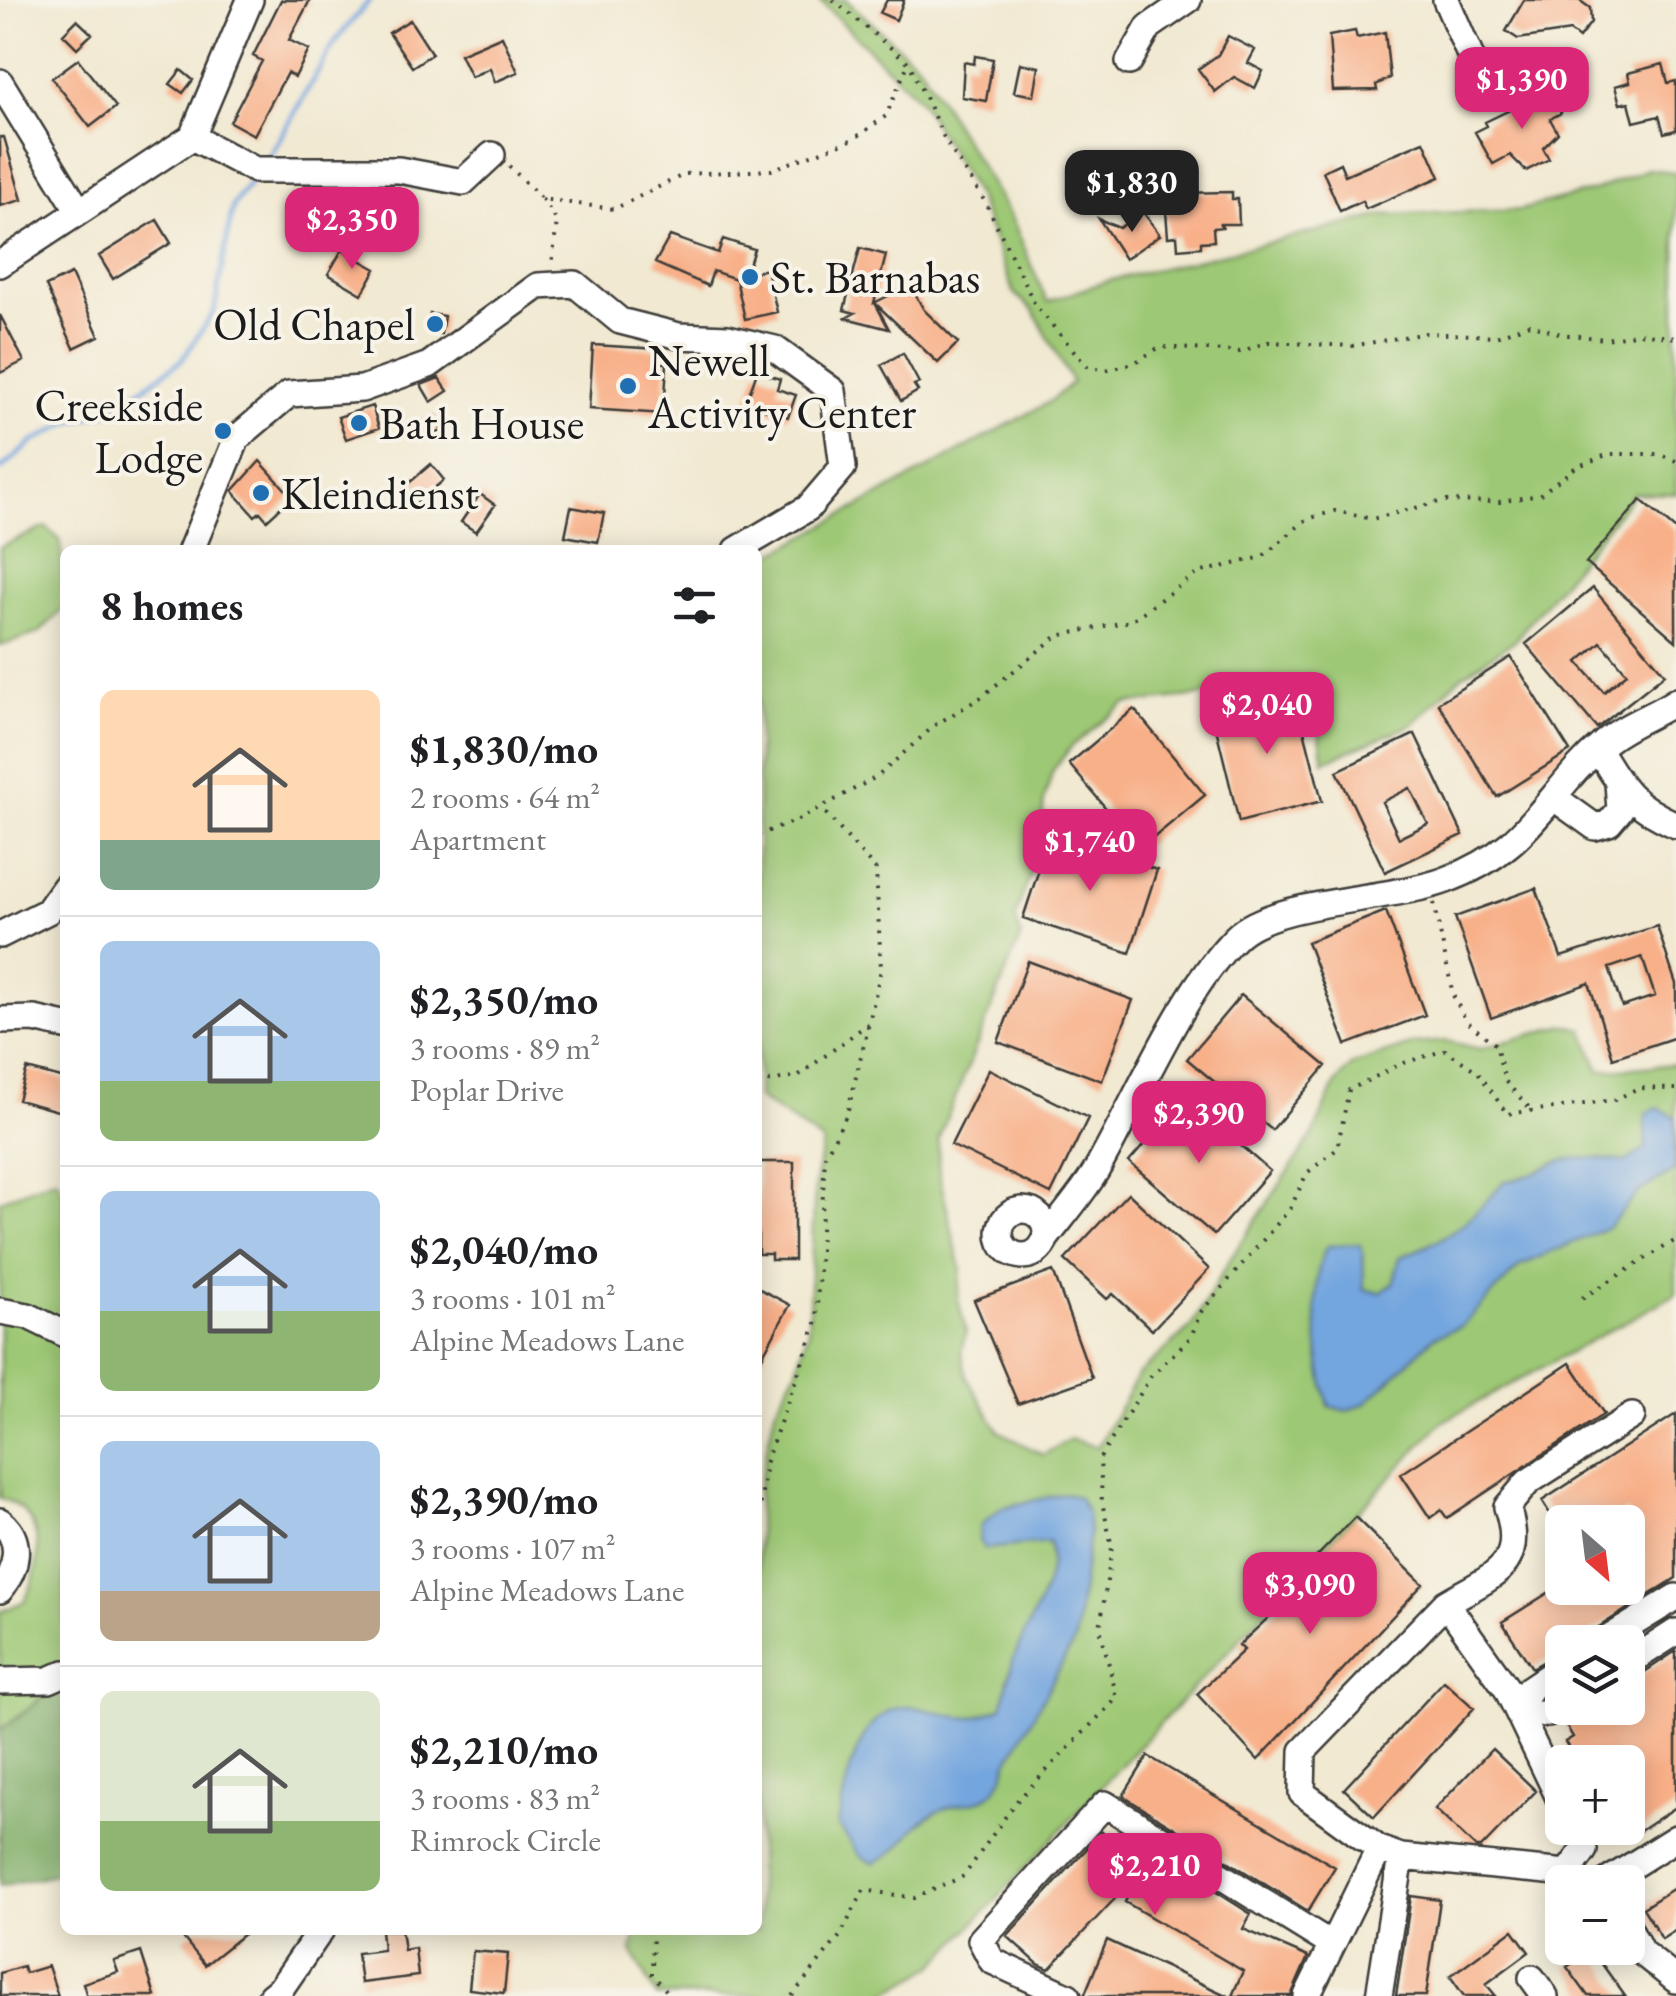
<!DOCTYPE html>
<html lang="en">
<head>
<meta charset="utf-8">
<style>
	body { margin:0; font-family:"EB Garamond",serif; background:#f6f6f6; color:#202124; height:100vh; display:flex; flex-direction:column; font-size:38px; white-space:nowrap }
	* { box-sizing:border-box; margin:0 }
	p { font-size:32px; color:#757577 }
	.icon { flex:none; width:55px; height:55px; fill:none; stroke:currentColor; stroke-width:2; stroke-linecap:round; stroke-linejoin:round }
	.map { position:relative; flex:1; overflow:hidden }
	.drawer { position:absolute; left:60px; top:545px; width:702px; height:1390px; display:flex; flex-direction:column; background:#fff; border-radius:15px; box-shadow:0 5px 25px #0003 }
	.drawer>* { flex:none }
	.needle { width:65px; rotate:152deg }
	.fabs { position:absolute; left:1545px; top:1505px; display:grid; gap:20px }
	.fabs a { display:grid; place-items:center; width:100px; height:100px; border-radius:15px; background:#fff; box-shadow:0 5px 25px #0003; font-size:50px }
	.price { position:absolute; translate:-50% -85px; padding:0 22px; border-radius:20px; background:#db2777; color:#fff; font-size:32px; line-height:65px; filter:drop-shadow(0 2px 5px #0008) }
	.price::after { content:''; position:absolute; left:50%; top:60px; width:30px; height:22px; margin-left:-15px; background:inherit; clip-path:polygon(0 0,100% 0,50% 100%) }
	.price.current { background:#222; color:#fff }
	ul { padding:0; list-style:none }
	li { display:flex; align-items:center; gap:30px; height:250px; padding:0 40px }
	li+li { border-top:2px solid #e0e0e0 }
	li span { display:grid; place-items:center; flex:none; width:280px; height:200px; border-radius:15px; color:#555 }
	li>.icon { margin-inline-start:auto }
	span .icon { width:120px; height:120px; fill:#fffc; stroke-width:1 }
	li b { font-size:42px }
	h2 { display:flex; justify-content:space-between; align-items:center; height:120px; padding:0 40px; font-size:42px }
	.map>svg:first-child { display:block }
	.green { fill:#9dc874; stroke:#5c7248; stroke-width:2.5 }
	.forest { fill:#7eac66; stroke:#4d6441; stroke-width:2.5 }
	.water { fill:#73a5de; stroke:#48607d; stroke-width:2.5 }
	.lines { fill:none; stroke-linecap:round; stroke-linejoin:round }
	.stream { stroke:#73a5de; stroke-width:5 }
	.building { fill:#f8b089; fill-rule:evenodd }
	.minor-casing { stroke:#3c3b37; stroke-width:30 }
	.path { stroke:#3c3b37; stroke-width:4; stroke-dasharray:2.5 8; stroke-linecap:butt }
	.minor { stroke:#fff; stroke-width:25 }
	.poi-dot { fill:#1f6fb2; stroke:#f7f3e8; stroke-width:4 }
	.labels { text-anchor:middle; dominant-baseline:central; stroke-width:8; stroke-linejoin:round; paint-order:stroke }
	.poi-label { font-size:45px; fill:#1c1c1c; stroke:#f7f3e8; text-anchor:start }
</style>
</head>
<body>
<div class="map">
<svg width="1676" height="1996" viewBox="0 0 1676 1996">
	<rect width="100%" height="100%" fill="#f7f3e8"/>
	<filter id="ink" filterUnits="userSpaceOnUse"><feTurbulence type="fractalNoise" baseFrequency=".01" numOctaves="2"/><feDisplacementMap in="SourceGraphic" scale="20" xChannelSelector="R" yChannelSelector="G"/><feConvolveMatrix kernelMatrix="1 2 1 2 8 2 1 2 1" color-interpolation-filters="sRGB"/></filter>
	<filter id="wash" filterUnits="userSpaceOnUse"><feTurbulence type="fractalNoise" baseFrequency=".0048" numOctaves="4" result="noise"/><feDisplacementMap in="SourceGraphic" scale="40" xChannelSelector="R" yChannelSelector="G"/><feGaussianBlur stdDeviation="2.25" result="paint"/><feColorMatrix in="noise" values="0 0 0 0 0 0 0 0 0 0 0 0 0 0 0 0 0 1.4 0 .05"/><feComposite in="paint" operator="in"/></filter>
	<g filter="url(#wash)">
		<rect width="100%" height="100%" fill="#f1e9d2"/>
		<path class="green" d="M819 0H846L920 66 1013 221 1047 302 1107 281 1385 215 1520 210 1596 190 1648 169 1676 172V494L1634 493 1515 640 1460 677 1412 725 1324 761 1312 687 1271 680 1200 696 1125 704 1072 746 1053 770 1044 800 1039 849 1015 917 1021 936 938 1140 939 1174 961 1269 958 1299 966 1332 961 1351 967 1378 999 1431 1043 1455 1070 1439 1097 1447 1139 1374 1191 1327 1229 1261 1313 1135 1336 1083 1352 1065 1413 1044 1447 1041 1480 1049 1565 1025 1583 1029 1600 1071 1676 1064V1294L1442 1422 934 1966 881 1996H657L632 1951 637 1930H758V1491L775 1409 797 1369 808 1330 815 1184 823 1142 758 1098V562L1051 401 1072 382 1033 310 1014 293 977 197 920 100Z
			M46 527 60 540 65 607 39 633 0 646V547Z
			M56 1178 65 1195V1666L34 1705 0 1730V1612L25 1601C43 1564 47 1512 0 1498V1200Z"/>
		<path class="forest" d="M65 1666V1872L0 1886V1730L34 1705Z"/>
		<path class="water" d="M1658 1108 1676 1117 1674 1171 1639 1192 1609 1227 1520 1266 1462 1326 1434 1337 1366 1403 1346 1411 1329 1406C1318 1369 1307 1279 1327 1246L1359 1244 1363 1252 1364 1289 1380 1293 1393 1284 1400 1257C1451 1238 1469 1223 1504 1181 1530 1178 1536 1170 1559 1162 1581 1155 1602 1159 1625 1162L1645 1149 1646 1113Z
			M1066 1493 1079 1498 1087 1513 1089 1533 1075 1640 1008 1762C993 1817 964 1793 928 1817 906 1831 907 1848 874 1863L860 1856 838 1825C846 1784 858 1697 918 1708 960 1715 960 1726 1002 1707 1006 1692 1008 1676 1013 1661 1025 1623 1059 1583 1049 1542L985 1549 979 1541 981 1525 1001 1508Z"/>
		<g class="lines">
			<path class="stream" d="M267 161 336 40 370 0
				M0 470 33 442 70 422 111 411 182 360 214 312 233 206 254 177"/>
		</g>
		<g id="blocks">
			<path class="building" d="M281 0H310L289 40 309 50 295 77 287 73 254 135 230 122 262 61 253 56Z
				M887 0H904L896 20 880 13Z
				M1524 0H1579L1590 8 1591 22 1579 38 1570 31 1518 39 1506 31Z
				M77 20 92 34 77 48 63 34Z
				M410 20 432 54 412 67 389 33Z
				M1355 31 1357 38 1385 32 1390 78 1376 85 1377 90 1333 91 1329 36Z
				M502 36 518 72 495 82 490 68 471 77 460 54Z
				M1228 36 1255 50 1248 63 1263 71 1255 88 1234 77 1215 92 1198 69 1218 55Z
				M975 56 993 59 986 101 962 97 964 62 974 64Z
				M78 59 116 107 90 127 52 78Z
				M1020 63 1039 67 1034 96 1014 92Z
				M1663 64 1668 83 1676 81V130L1664 133 1659 116 1634 122 1629 102 1620 104 1615 86 1630 82 1628 73Z
				M181 70 193 80 183 93 170 84Z
				M1549 91 1561 113 1550 119 1558 133 1543 148 1549 159 1526 171 1510 155 1493 164 1475 132 1487 126 1485 122Z
				M0 137H4L22 200 0 206Z
				M1424 141 1440 177 1366 209 1362 201 1340 211 1323 171 1340 163 1345 175Z
				M1232 192V199H1238L1239 224H1220L1222 227 1213 228 1214 241 1201 242V247L1178 249 1177 236 1168 237 1165 198 1177 197V193Z
				M1143 212 1160 235 1125 259 1099 219 1119 228Z
				M157 220 171 243 113 279 99 256Z
				M670 236 718 253 723 239 754 249 746 274 767 269 777 312 745 319 736 279 713 271 708 286 655 263Z
				M860 248 886 255 874 303 910 285 924 310 958 343 938 363 875 303 889 329 846 318 855 313 844 310Z
				M342 250 376 269 362 294 328 274Z
				M71 274 99 336 74 348 46 286Z
				M430 314 444 316 441 334 427 331Z
				M0 315 24 361 0 373Z
				M593 345 659 349 658 363H667L664 414 589 409Z
				M903 353 919 383 914 385 918 391 901 401 881 365Z
				M757 371 780 379 777 389 796 395 788 417 746 403Z
				M439 378 448 391 431 402 421 385Z
				M372 406 379 428 346 439 338 417Z
				M436 416 442 431 427 437 420 423Z
				M260 461 292 497 267 520 260 512 255 516 233 491Z
				M431 464 444 480 414 505 401 490Z
				M480 494 495 505 476 532 461 522Z
				M1641 500 1676 530V641L1586 563Z
				M571 507 604 513 598 542 565 536Z
				M1593 588 1665 674 1597 728 1526 644ZM1601 642 1627 673 1604 692 1578 662Z
				M1511 657 1570 751 1497 797 1438 703Z
				M1294 691 1322 801 1239 822 1212 712Z
				M1134 709 1205 795 1140 849 1069 764Z
				M1415 734 1463 835 1385 872 1337 771ZM1410 788 1428 824 1399 838 1382 802Z
				M1050 836 1157 870 1130 953 1023 918Z
				M1536 888 1561 957 1657 926 1676 984V1037L1613 1058 1589 983 1491 1018 1455 917ZM1642 957 1655 996 1622 1007 1609 968Z
				M1386 911 1425 1015 1346 1045 1307 942Z
				M1028 961 1133 1000 1102 1081 998 1042Z
				M1241 995 1326 1066 1272 1130 1187 1059Z
				M27 1069 65 1079V1113L18 1100Z
				M989 1069 1088 1118 1051 1194 951 1145Z
				M1185 1097 1270 1171 1214 1235 1129 1162Z
				M758 1162H794V1260H771V1254H758Z
				M1128 1193 1209 1269 1152 1330 1113 1294 1107 1299 1065 1260Z
				M1053 1271 1092 1378 1018 1404 974 1300Z
				M758 1288 790 1305 758 1364Z
				M1570 1363 1604 1414 1447 1518 1441 1510 1430 1518 1401 1474Z
				M1676 1414V1578L1575 1642H1562V1651L1532 1668 1502 1622 1556 1588H1628V1510L1609 1522H1555L1542 1501Z
				M1355 1517 1423 1584 1258 1760 1197 1694 1244 1650 1239 1645 1285 1602 1279 1596Z
				M1676 1651V1807L1628 1839V1762H1578L1565 1742 1573 1737 1565 1724 1590 1708H1628V1683Z
				M1444 1681 1474 1708 1374 1817 1344 1789Z
				M1492 1749 1536 1791 1481 1848H1476L1435 1809Z
				M1148 1756 1335 1867 1308 1911 1123 1796Z
				M1102 1832 1152 1878 1164 1859 1251 1914 1243 1929 1308 1957 1291 1996H1232L1243 1971 1125 1902 1137 1875 1049 1969 1038 1964 1007 1936Z
				M1676 1887V1930L1662 1939 1643 1908Z
				M1411 1896 1440 1900 1426 1996H1396Z
				M195 1930H249L205 1965 184 1939Z
				M381 1930H401L404 1950 415 1948 418 1976 361 1983 357 1953 383 1950Z
				M1513 1930 1529 1952 1486 1984 1496 1996H1464L1450 1976Z
				M1107 1940 1228 1996H1084Z
				M1591 1949 1625 1996H1588L1567 1967Z
				M473 1951 508 1954 504 1993 469 1989Z
				M141 1952 155 1996H87L83 1983 118 1972 114 1961Z
				M23 1966 25 1973 48 1966 58 1996H0V1973Z"/>
		</g>
	</g>
	<g filter="url(#ink)">
		<use href="#blocks" fill-opacity="0" stroke="#3c3b37" stroke-width="2.5"/>
		<g class="lines">
			<defs>
				<path id="minor" d="M1446 0 1476 69
					M1129 62 1149 27 1188 0
					M0 82 79 211
					M192 137 255 170H399L463 182 492 155
					M0 264 192 137 250 0
					M191 550 237 438 289 394 362 389 429 365 538 286 575 284 620 321 679 336 728 338 775 349 833 391 843 467 808 508 737 550
					M1598 749C1621 789 1633 806 1676 825
					M1556 799 1595 827 1609 823 1620 810 1618 783
					M0 935 48 911 65 887
					M0 1020 34 1019 65 1026
					M1000 1233a23 23 0 1 1 46 0a23 23 0 1 1-46 0Z
					M1046 1238C1063 1216 1082 1194 1096 1171 1136 1102 1180 993 1236 937 1273 900 1394 900 1446 880 1532 849 1544 794 1604 743 1625 725 1653 716 1676 701
					M0 1311 28 1316 65 1334
					M0 1521C24 1540 17 1569 0 1590
					M1446 1603C1493 1575 1527 1568 1507 1507L1528 1482 1632 1416
					M1603 1642 1676 1597
					M1628 1663 1676 1632
					M1562 1667 1529 1689 1520 1713 1549 1714 1562 1705
					M0 1681 49 1680 65 1673
					M1562 1804 1507 1689 1446 1603 1303 1751 1302 1793 1379 1849 1401 1857 1567 1873 1584 1850
					M1606 1882 1676 1838
					M1628 1926 1641 1952 1676 1980
					M1532 1978 1545 1996
					M271 1996 281 1988 321 1930
					M1068 1996 992 1961 981 1940 1105 1804 1329 1943
					M1307 1996 1379 1849
					M1379 1996 1401 1857"/>
			</defs>
			<use href="#minor" class="minor-casing"/>
			<path class="path" d="M833 0 909 63 946 142 986 203 1035 305 1087 366 1106 370 1134 363 1160 347 1240 352 1268 342 1352 346 1426 333 1496 336 1529 324 1561 334 1606 339 1639 333 1676 338
				M509 166 542 199 614 209 685 174 771 170 854 139 886 116 908 64
				M542 199 557 221 552 264
				M758 835 800 819 878 776 935 725 980 698 1057 636 1130 621 1198 573 1262 557 1307 519 1335 511 1372 519 1443 501 1499 502 1539 495 1576 467 1609 454H1659L1676 461
				M1434 903 1453 995 1466 1021 1496 1045 1505 1081 1533 1112
				M758 1083 798 1076 869 1023 881 969 876 870 821 808
				M1582 1298 1676 1240
				M758 1525 766 1461 816 1325 825 1156 847 1114 869 1023
				M653 1930 652 1974 671 1996
				M792 1996 840 1936 864 1890 915 1898 964 1876 1015 1803 1117 1698 1100 1628 1112 1547 1102 1502 1100 1458 1152 1375 1191 1337 1200 1313 1290 1209 1307 1173 1337 1149 1349 1090 1401 1064 1445 1050 1478 1072 1507 1114 1615 1100 1638 1088 1676 1089"/>
			<use href="#minor" class="minor"/>
		</g>
	</g>
	<g class="poi-dot">
		<circle cx="750" cy="277" r="10"/>
		<circle cx="435" cy="324" r="10"/>
		<circle cx="628" cy="386" r="10"/>
		<circle cx="359" cy="423" r="10"/>
		<circle cx="223" cy="431" r="10"/>
		<circle cx="261" cy="493" r="10"/>
	</g>
	<g class="labels">
		<g class="poi-label">
			<text x="770" y="277">St. Barnabas</text>
			<text x="415" y="324" text-anchor="end">Old Chapel</text>
			<text x="648" y="360">Newell<tspan x="648" dy="52">Activity Center</tspan></text>
			<text x="203" y="405" text-anchor="end">Creekside<tspan x="203" dy="52">Lodge</tspan></text>
			<text x="379" y="423">Bath House</text>
			<text x="281" y="493">Kleindienst</text>
		</g>
	</g>
</svg>
<div class="fabs">
<a><svg class="needle" viewBox="-14 -14 28 28"><path d="M0-13l5 13h-10z" fill="#e53935"/><path d="M0 13l5-13h-10z" fill="#757577"/></svg></a>
<a><svg class="icon" aria-label="layers" viewBox="0 0 24 24"><path d="M12 4l9 5-9 5-9-5zM3 14l9 5 9-5"/></svg></a>
<a>+</a>
<a>−</a>
</div>
<b class="price" style="left:1522px;top:132px">$1,390</b>
<b class="price current" style="left:1132px;top:235px">$1,830</b>
<b class="price" style="left:352px;top:272px">$2,350</b>
<b class="price" style="left:1267px;top:757px">$2,040</b>
<b class="price" style="left:1090px;top:894px">$1,740</b>
<b class="price" style="left:1199px;top:1166px">$2,390</b>
<b class="price" style="left:1310px;top:1637px">$3,090</b>
<b class="price" style="left:1155px;top:1918px">$2,210</b>
<section class="drawer">
<h2>8 homes<svg class="icon" aria-label="filters" viewBox="0 0 24 24"><path d="M4 7h16M4 17h16"/><circle cx="9" cy="7" r="2"/><circle cx="15" cy="17" r="2"/></svg></h2>
<ul>
<li><span style="background:linear-gradient(#ffd9b3 75%,#7fa58c 0)"><svg class="icon" aria-label="home" viewBox="0 0 24 24"><path d="M3 11l9-7 9 7M6 9v11h12V9"/></svg></span><div><b>$1,830/mo</b><p>2 rooms · 64 m²</p><p>Apartment</p></div></li>
<li><span style="background:linear-gradient(#a9c7e8 70%,#8fb573 0)"><svg class="icon" aria-label="home" viewBox="0 0 24 24"><path d="M3 11l9-7 9 7M6 9v11h12V9"/></svg></span><div><b>$2,350/mo</b><p>3 rooms · 89 m²</p><p>Poplar Drive</p></div></li>
<li><span style="background:linear-gradient(#a9c7e8 60%,#8fb573 0)"><svg class="icon" aria-label="home" viewBox="0 0 24 24"><path d="M3 11l9-7 9 7M6 9v11h12V9"/></svg></span><div><b>$2,040/mo</b><p>3 rooms · 101 m²</p><p>Alpine Meadows Lane</p></div></li>
<li><span style="background:linear-gradient(#a9c7e8 75%,#b9a48a 0)"><svg class="icon" aria-label="home" viewBox="0 0 24 24"><path d="M3 11l9-7 9 7M6 9v11h12V9"/></svg></span><div><b>$2,390/mo</b><p>3 rooms · 107 m²</p><p>Alpine Meadows Lane</p></div></li>
<li><span style="background:linear-gradient(#dfe7d0 65%,#8fb573 0)"><svg class="icon" aria-label="home" viewBox="0 0 24 24"><path d="M3 11l9-7 9 7M6 9v11h12V9"/></svg></span><div><b>$2,210/mo</b><p>3 rooms · 83 m²</p><p>Rimrock Circle</p></div></li>
</ul>
</section>
</div>
</body>
</html>
